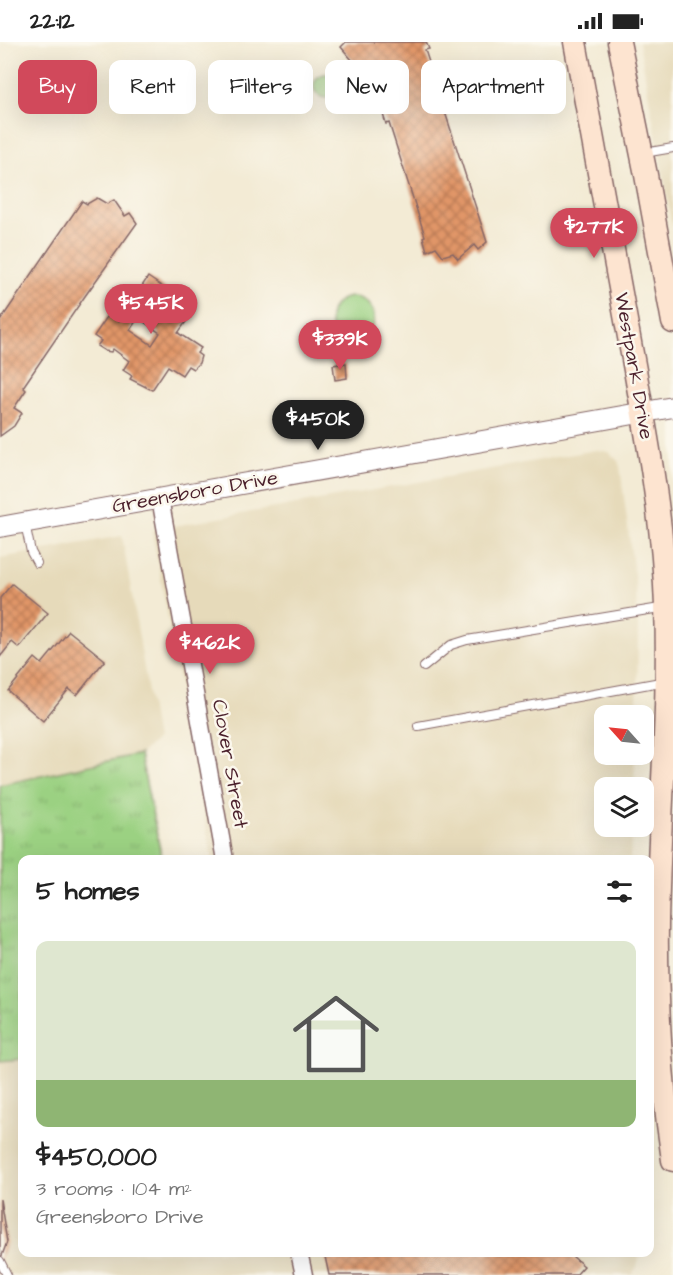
<!DOCTYPE html>
<html lang="en">
<head>
<meta charset="utf-8">
<style>
	body { margin:0; font-family:"Architects Daughter",sans-serif; background:#f2f2f2; color:#222; height:100vh; display:flex; flex-direction:column; font-size:22px; white-space:nowrap }
	* { box-sizing:border-box; margin:0 }
	p { font-size:20px; color:#767676 }
	.icon { flex:none; width:33px; height:33px; fill:none; stroke:currentColor; stroke-width:2; stroke-linecap:round; stroke-linejoin:round }
	.map { position:relative; flex:1; overflow:hidden }
	.panel { position:absolute; left:18px; top:813px; width:636px; height:402px; display:flex; flex-direction:column; background:#fff; border-radius:12px; box-shadow:0 6px 24px #0002 }
	.panel>* { flex:none }
	.guide { position:absolute; left:18px; top:18px; width:638px; height:54px; display:flex; gap:12px }
	.needle { width:39px; rotate:297deg }
	.buttons { position:absolute; left:594px; top:663px; display:grid; gap:12px }
	.buttons a { display:grid; place-items:center; width:60px; height:60px; border-radius:12px; background:#fff; box-shadow:0 6px 24px #0002; font-size:30px }
	.price { position:absolute; translate:-50% -51px; padding:0 14px; border-radius:21px; background:#d1495b; color:#fff; font-size:20px; line-height:39px; filter:drop-shadow(0 2px 3px #0008) }
	.price::after { content:''; position:absolute; left:50%; top:36px; width:18px; height:14px; margin-left:-9px; background:inherit; clip-path:polygon(0 0,100% 0,50% 100%) }
	.price.active { background:#222; color:#fff }
	ul { padding:0; list-style:none }
	li { display:grid; align-content:center; gap:12px; height:318px; padding:0 18px }
	li span { display:grid; place-items:center; height:186px; border-radius:12px; color:#555 }
	li>.icon { margin-inline-start:auto }
	span .icon { width:108px; height:108px; fill:#fffc; stroke-width:1 }
	li b { font-size:26px }
	h2 { display:flex; justify-content:space-between; align-items:center; height:72px; padding:0 18px; font-size:26px }
	.tag { padding:0 21px; border-radius:12px; background:#fff; box-shadow:0 6px 24px #0002; font-size:21px; line-height:54px }
	.tag.active { background:#d1495b; color:#fff }
	.status { display:flex; justify-content:space-between; align-items:center; height:42px; padding:0 30px; background:#fff; direction:ltr }
	.status svg { height:16px; fill:currentColor }
	.map>svg:first-child { display:block }
	.built { fill:#e6daba }
	.grass { fill:url(#grass-tufts); stroke:#727856; stroke-width:1.5 }
	.green { fill:#9bd182; stroke:#727856; stroke-width:1.5 }
	.building { fill:url(#building-cross-hatch); fill-rule:evenodd }
	.lines { fill:none; stroke-linecap:round; stroke-linejoin:round }
	.service-casing { stroke:#856666; stroke-width:10 }
	.minor-casing { stroke:#856666; stroke-width:19 }
	.tertiary-casing { stroke:#856666; stroke-width:22 }
	.secondary-casing { stroke:#856666; stroke-width:25 }
	.service { stroke:#fff; stroke-width:8 }
	.minor { stroke:#fff; stroke-width:16 }
	.tertiary { stroke:#fff; stroke-width:20 }
	.secondary { stroke:#fde4d0; stroke-width:22 }
	.labels { text-anchor:middle; dominant-baseline:central; stroke-width:5; stroke-linejoin:round; paint-order:stroke }
	.street-label { font-size:20px; fill:#4a1f2b; stroke:#fbf7ec }
</style>
</head>
<body>
<div class="status"><b>22:12</b><svg viewBox="0 0 49 12"><path d="M0 12V9h3v3zM5 12V6h3v6zM10 12V3h3v9zM15 12V0h3v12zM26 1h20v11H26zM47 4h2v5h-2z"/></svg></div>
<div class="map">
<svg width="673" height="1233" viewBox="0 0 673 1233">
	<defs>
		<pattern id="grass-tufts" width="24" height="20" patternUnits="userSpaceOnUse" patternTransform="scale(1.5)"><rect width="24" height="20" fill="#9bd182"/><path d="M3 7l-1-3M5 7V3M7 7l1-3M15 17l-1-3M17 17v-4M19 17l1-3" fill="none" stroke="#87b370"/></pattern>
		<pattern id="building-cross-hatch" width="8" height="8" patternUnits="userSpaceOnUse" patternTransform="scale(1.5)"><rect width="8" height="8" fill="#e19667"/><path d="M0 0l8 8M0 8l8-8" fill="none" stroke="#b87a55"/></pattern>
	</defs>
	<rect width="100%" height="100%" fill="#fbf7ec"/>
	<filter id="ink" filterUnits="userSpaceOnUse"><feTurbulence type="fractalNoise" baseFrequency=".0167" numOctaves="2"/><feDisplacementMap in="SourceGraphic" scale="12" xChannelSelector="R" yChannelSelector="G"/><feConvolveMatrix kernelMatrix="1 2 1 2 8 2 1 2 1" color-interpolation-filters="sRGB"/></filter>
	<filter id="wash" filterUnits="userSpaceOnUse"><feTurbulence type="fractalNoise" baseFrequency=".008" numOctaves="4" result="noise"/><feDisplacementMap in="SourceGraphic" scale="24" xChannelSelector="R" yChannelSelector="G"/><feGaussianBlur stdDeviation="1.35" result="paint"/><feColorMatrix in="noise" values="0 0 0 0 0 0 0 0 0 0 0 0 0 0 0 0 0 1.4 0 .05"/><feComposite in="paint" operator="in"/></filter>
	<g filter="url(#wash)">
		<rect width="100%" height="100%" fill="#f3ebd5"/>
		<path class="built" d="M639 0H673V188Z
			M596 408 609 410 618 419 620 425 635 540 638 584 637 673 604 674V712L635 713 634 745 604 746V784L632 785 630 817H212L152 488Z
			M122 494 156 698 140 712 0 743V516Z
			M22 1017V1210L640 1211 637 1224 632 1233H0V1019Z"/>
		<path class="grass" d="M140 712 162 817 22 818V1017L0 1019V743Z"/>
		<path class="green" d="M314 44a12 12 0 1 1 24 0a12 12 0 1 1-24 0Z
			M330 277a22 22 0 1 1 44 0a22 22 0 1 1-44 0Z"/>
		<g id="blocks">
			<path class="building" d="M346 0H426L429 7 425 8 487 200 478 208 474 203 458 217 453 211 443 214 436 205 427 209 423 195 425 194 389 81 386 82 378 56 381 55 374 35 368 28 364 32 341 5Z
				M97 156 107 162 114 158 125 174 130 171 137 181 85 254 23 345 26 348 14 366 22 371 14 384 0 394V279L82 159 87 162Z
				M148 235 195 267 178 291 201 306 197 311 201 314 199 321 193 327 188 324 182 333 168 324 152 348 130 337 132 334 123 328 129 319 113 307 111 310 105 309 97 304 101 299 94 294 109 272 119 279ZM138 276 160 291 152 303 130 288Z
				M346 321 347 336 335 338 333 323Z
				M12 542 48 571 19 606 12 600 0 615V556Z
				M69 589 105 618 77 653 69 647 43 679 8 649 35 616 42 622Z
				M0 1157 7 1200 0 1219Z
				M324 1210H567L584 1224 576 1233H329Z"/>
		</g>
	</g>
	<g filter="url(#ink)">
		<use href="#blocks" fill-opacity="0" stroke="#856666" stroke-width="1.5"/>
		<g class="lines">
			<defs>
				<path id="service" d="M644 111 673 106
					M25 481 31 510 37 521
					M424 625 451 603 467 598 666 565
					M418 684 666 639
					M0 1219 7 1233"/>
				<path id="minor" d="M160 456 225 818
					M299 1210 304 1233"/>
				<path id="tertiary" d="M0 485 673 365"/>
				<path id="secondary" d="M575 0C593 98 611 197 629 295 645 384 663 474 666 564 670 670 659 775 657 881 656 961 661 1040 673 1118
					M619 0 646 133 673 280"/>
			</defs>
			<use href="#service" class="service-casing"/>
			<use href="#minor" class="minor-casing"/>
			<use href="#tertiary" class="tertiary-casing"/>
			<use href="#secondary" class="secondary-casing"/>
			<use href="#service" class="service"/>
			<use href="#minor" class="minor"/>
			<use href="#tertiary" class="tertiary"/>
			<use href="#secondary" class="secondary"/>
		</g>
	</g>
	<g class="labels">
		<g class="street-label">
			<text transform="translate(634 324) rotate(80)">Westpark Drive</text>
			<text transform="translate(195 450) rotate(-10)">Greensboro Drive</text>
			<text transform="translate(230 722) rotate(80)">Clover Street</text>
		</g>
	</g>
</svg>
<div class="buttons">
<a><svg class="needle" viewBox="-14 -14 28 28"><path d="M0-13l5 13h-10z" fill="#e53935"/><path d="M0 13l5-13h-10z" fill="#767676"/></svg></a>
<a><svg class="icon" aria-label="layers" viewBox="0 0 24 24"><path d="M12 4l9 5-9 5-9-5zM3 14l9 5 9-5"/></svg></a>
</div>
<b class="price" style="left:594px;top:217px">$277K</b>
<b class="price" style="left:151px;top:293px">$545K</b>
<b class="price" style="left:340px;top:329px">$339K</b>
<b class="price active" style="left:318px;top:409px">$450K</b>
<b class="price" style="left:210px;top:633px">$462K</b>
<div class="guide">
<a class="tag active">Buy</a>
<a class="tag">Rent</a>
<a class="tag">Filters</a>
<a class="tag">New</a>
<a class="tag">Apartment</a>
</div>
<section class="panel">
<h2>5 homes<svg class="icon" aria-label="filters" viewBox="0 0 24 24"><path d="M4 7h16M4 17h16"/><circle cx="9" cy="7" r="2"/><circle cx="15" cy="17" r="2"/></svg></h2>
<ul>
<li><span style="background:linear-gradient(#dfe7d0 75%,#8fb573 0)"><svg class="icon" aria-label="home" viewBox="0 0 24 24"><path d="M3 11l9-7 9 7M6 9v11h12V9"/></svg></span><div><b>$450,000</b><p>3 rooms · 104 m²</p><p>Greensboro Drive</p></div></li>
</ul>
</section>
</div>
</body>
</html>
